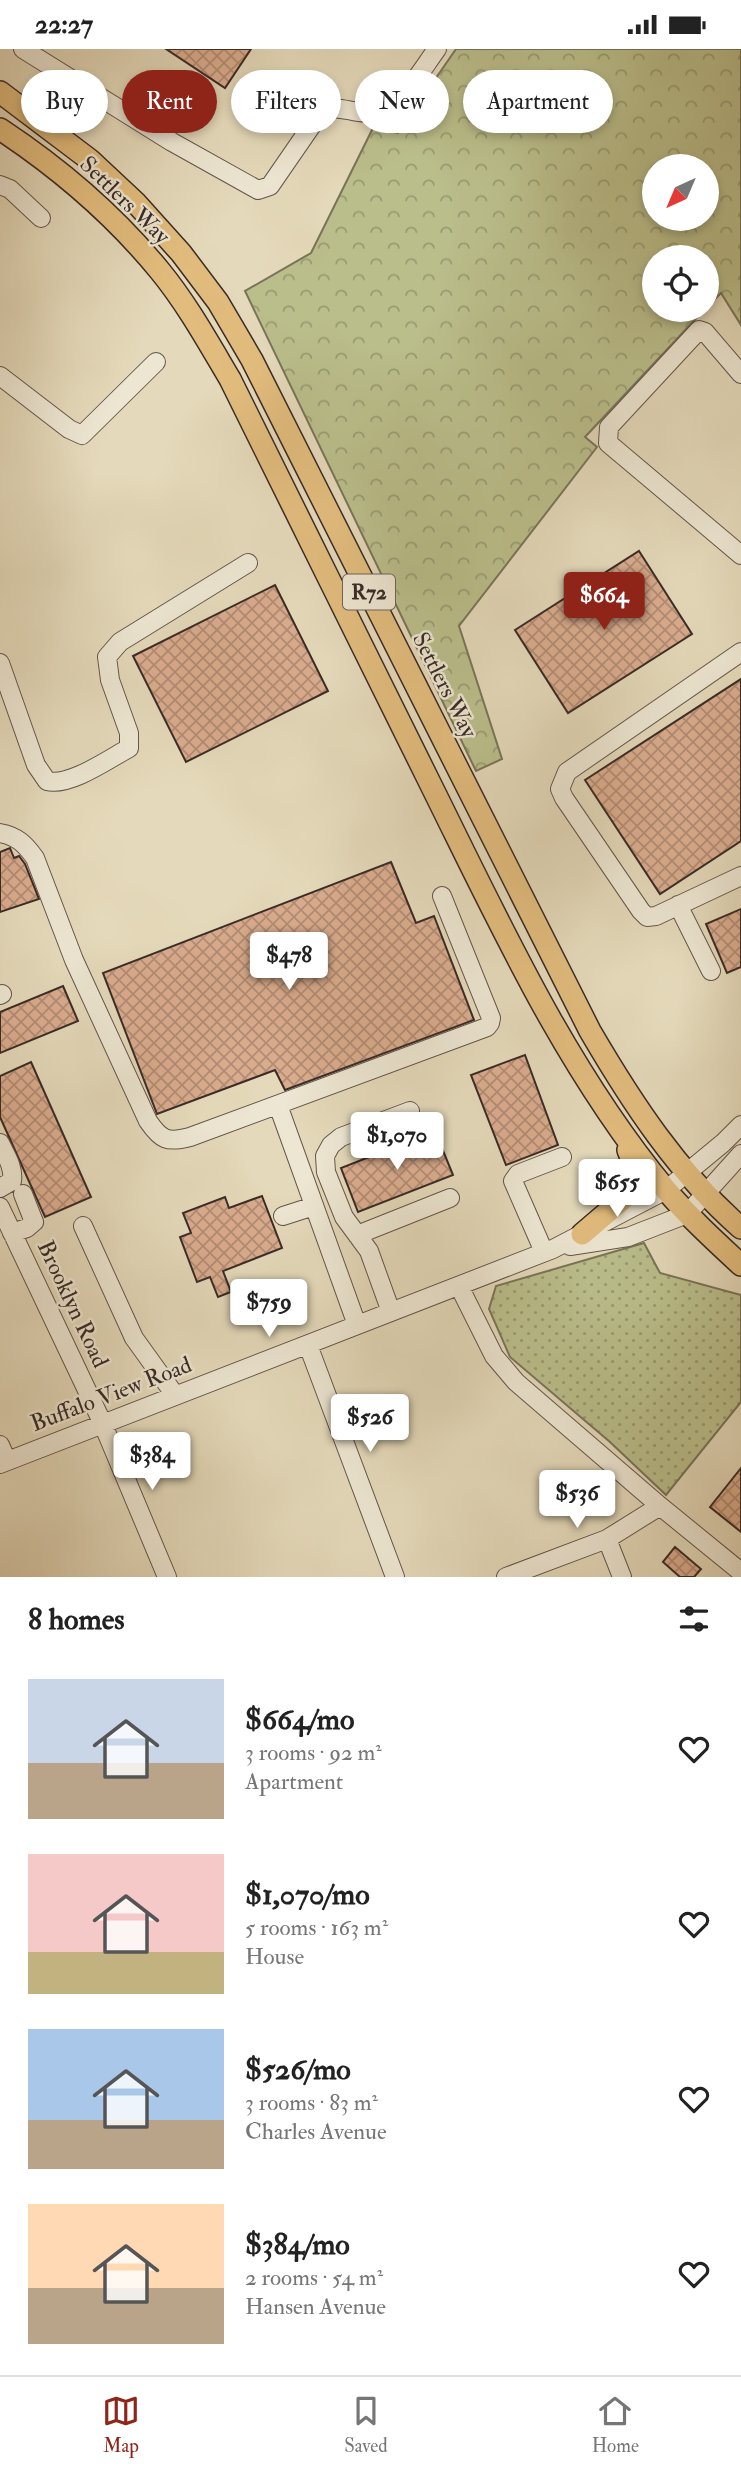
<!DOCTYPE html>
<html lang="en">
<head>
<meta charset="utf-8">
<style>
	body { margin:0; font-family:"IM FELL Double Pica",serif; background:#f2f2f2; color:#222; height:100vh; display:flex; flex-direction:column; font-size:26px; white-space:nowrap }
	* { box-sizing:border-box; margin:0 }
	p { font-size:23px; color:#767676 }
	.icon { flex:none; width:38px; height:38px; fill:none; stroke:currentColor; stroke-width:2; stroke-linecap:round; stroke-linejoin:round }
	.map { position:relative; height:1528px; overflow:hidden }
	.sheet { display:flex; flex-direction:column; background:#fff; flex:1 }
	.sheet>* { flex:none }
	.banner { position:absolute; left:21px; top:21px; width:700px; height:63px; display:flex; gap:14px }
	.needle { width:46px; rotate:224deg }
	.tools { position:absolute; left:642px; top:105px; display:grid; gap:14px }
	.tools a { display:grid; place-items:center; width:77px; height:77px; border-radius:50%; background:#fff; box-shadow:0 4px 10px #0003; font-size:35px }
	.price { position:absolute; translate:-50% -60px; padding:0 16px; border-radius:7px; background:#fff; color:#222; font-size:23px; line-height:46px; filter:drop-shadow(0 2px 4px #0008) }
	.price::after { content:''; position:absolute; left:50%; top:42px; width:21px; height:16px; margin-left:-10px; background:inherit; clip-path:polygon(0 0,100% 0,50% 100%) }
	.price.selected { background:#8f2418; color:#fff }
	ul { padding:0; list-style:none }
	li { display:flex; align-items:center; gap:21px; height:175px; padding:0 28px }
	li span { display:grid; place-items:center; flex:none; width:196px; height:140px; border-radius:0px; color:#555 }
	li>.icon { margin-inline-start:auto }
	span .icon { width:84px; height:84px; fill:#fffc; stroke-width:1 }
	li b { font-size:30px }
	h2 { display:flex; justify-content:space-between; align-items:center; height:84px; padding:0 28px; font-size:30px }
	.tag { padding:0 24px; border-radius:32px; background:#fff; box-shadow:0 4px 10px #0003; font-size:24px; line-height:63px }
	.tag.selected { background:#8f2418; color:#fff }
	.status { display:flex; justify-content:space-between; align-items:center; height:49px; padding:0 35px; background:#fff; direction:ltr }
	.status svg { height:19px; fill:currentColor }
	.menu { display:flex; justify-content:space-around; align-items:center; height:98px; border-top:2px solid #e0e0e0; background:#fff; font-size:19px; color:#767676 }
	.menu a { display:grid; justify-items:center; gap:4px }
	.menu .selected { color:#8f2418 }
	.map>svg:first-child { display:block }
	.grass { fill:url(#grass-dots); stroke:#797459; stroke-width:2 }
	.forest { fill:url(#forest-crowns); stroke:#797459; stroke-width:2; fill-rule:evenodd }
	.building { fill:url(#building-cross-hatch); stroke:#382b27; stroke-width:2 }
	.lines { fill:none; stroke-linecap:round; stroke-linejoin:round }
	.minor-casing { stroke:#63564c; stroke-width:20 }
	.major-casing { stroke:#382b27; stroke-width:24 }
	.minor { stroke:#ede6d2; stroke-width:18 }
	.major { stroke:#e2bc7d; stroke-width:21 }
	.labels { text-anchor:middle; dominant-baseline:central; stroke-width:5; stroke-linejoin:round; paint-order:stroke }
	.shield { fill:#ede6d2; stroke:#6e635a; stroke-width:2 }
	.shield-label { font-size:21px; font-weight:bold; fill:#382b27 }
	.street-label { font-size:23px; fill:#382b27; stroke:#ede6d2 }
</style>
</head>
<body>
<div class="status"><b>22:27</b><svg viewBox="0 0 49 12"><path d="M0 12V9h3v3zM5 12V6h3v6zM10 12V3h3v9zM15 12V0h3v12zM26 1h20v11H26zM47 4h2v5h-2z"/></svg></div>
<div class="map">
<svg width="741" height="1528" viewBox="0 0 741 1528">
	<defs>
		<pattern id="grass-dots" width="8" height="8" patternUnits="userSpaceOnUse" patternTransform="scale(1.75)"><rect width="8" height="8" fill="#babe8b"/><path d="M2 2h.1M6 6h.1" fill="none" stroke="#989b72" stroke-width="1.8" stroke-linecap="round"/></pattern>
		<pattern id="forest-crowns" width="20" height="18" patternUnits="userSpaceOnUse" patternTransform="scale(1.75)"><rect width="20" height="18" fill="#babe8b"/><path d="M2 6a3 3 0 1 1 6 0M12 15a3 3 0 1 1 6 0" fill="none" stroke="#989b72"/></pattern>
		<pattern id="building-cross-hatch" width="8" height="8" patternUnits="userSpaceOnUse" patternTransform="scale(1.75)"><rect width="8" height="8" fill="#daac8e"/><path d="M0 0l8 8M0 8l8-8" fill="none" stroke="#b28c74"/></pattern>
	</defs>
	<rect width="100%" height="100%" fill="#e4d9ba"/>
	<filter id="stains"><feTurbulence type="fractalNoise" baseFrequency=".00286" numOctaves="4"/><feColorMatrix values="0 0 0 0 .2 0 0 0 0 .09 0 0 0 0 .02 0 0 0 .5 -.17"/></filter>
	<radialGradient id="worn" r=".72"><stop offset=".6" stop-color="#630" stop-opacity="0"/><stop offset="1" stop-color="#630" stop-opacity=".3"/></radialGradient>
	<path class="grass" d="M644 1194 660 1224 741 1246V1353L666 1446 610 1393 510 1308 489 1260 496 1237Z"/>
	<path class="forest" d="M456 0H741V276L721 244 707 258V208H654V261H704L585 388 597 398 459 577 502 710 476 722 245 242 311 204 373 79 398 84ZM654 117H707V170H654Z"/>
	<path class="building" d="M166 0H251L225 39Z
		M639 502 692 585 568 664 515 581Z
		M275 536 328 642 186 713 133 607Z
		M741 630V792L660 845 585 731Z
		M10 799 14 809 19 807 25 815 39 850 0 863V803Z
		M391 813 416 874 434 867 474 971 285 1041 275 1021 157 1065 103 924Z
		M741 860V918L727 924 706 875Z
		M63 937 78 972 0 1004V963Z
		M525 1006 558 1096 506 1116 471 1026Z
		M31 1013 91 1148 45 1168 0 1068V1027Z
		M435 1082 453 1126 358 1163 341 1119Z
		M262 1147 282 1199 223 1222 231 1243 218 1248 210 1228 197 1233 180 1188 191 1184 183 1164 225 1148 229 1159Z
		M741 1419V1483L710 1458Z
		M675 1498 701 1520 694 1528H680L663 1513Z"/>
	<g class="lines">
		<defs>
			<path id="minor" d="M23 0 172 93 258 141 270 137 321 63C335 56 344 61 359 63 397 68 417 27 437 0
				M0 136 10 140 41 169
				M741 325 705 283 699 281 609 378 608 394 741 506
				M0 327 69 380 82 386 156 313
				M741 603 567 723 560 740 564 749 641 862 647 868 656 867 741 827
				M0 614 36 716 47 732C69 738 109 710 129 699V684L110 631 107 608 120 593 248 514
				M0 784C17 787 25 795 35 809L74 911 148 1072C161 1091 167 1094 190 1088L487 978 490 974 491 969 442 847
				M678 856 711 922
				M0 946 2 945
				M278 1056 357 1276
				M0 1094C6 1107 14 1118 12 1132L0 1139
				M0 1158 102 1373 167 1528
				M283 1167 314 1157
				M83 1177 134 1289 175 1346
				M12 1184 27 1179 34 1173 23 1145
				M357 1186 450 1149
				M570 1197 628 1188 687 1165 741 1105
				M544 1203 513 1132 518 1125 562 1108
				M459 1237 494 1307 516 1333 660 1457 741 1523
				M391 1263 369 1202 344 1168 326 1123 325 1107 331 1096 341 1088 410 1062
				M308 1296 395 1528
				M0 1396 7 1412
				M0 1415 553 1200 666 1141 723 1094 741 1076
				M607 1490 622 1528
				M506 1528 607 1490 660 1457"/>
			<path id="major" d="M0 43 90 111 136 154 181 204 218 253 252 311 590 982C632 1054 678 1124 741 1179
				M0 80C59 119 115 167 160 222 187 255 208 293 230 330 297 465 363 599 430 734 500 875 565 1019 666 1141 689 1168 715 1192 741 1216
				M582 1185 630 1144 638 1126 628 1101"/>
		</defs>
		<use href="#minor" class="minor-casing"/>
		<use href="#major" class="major-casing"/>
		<use href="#minor" class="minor"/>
		<use href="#major" class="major"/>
	</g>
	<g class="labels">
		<rect class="shield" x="343" y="525.5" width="52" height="35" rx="5"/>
		<g class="shield-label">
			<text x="369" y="543">R72</text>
		</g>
		<g class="street-label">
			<text transform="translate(125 151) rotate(44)">Settlers Way</text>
			<text transform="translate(445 636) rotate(63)">Settlers Way</text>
			<text transform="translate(73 1255) rotate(65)">Brooklyn Road</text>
			<text transform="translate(111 1345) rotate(-21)">Buffalo View Road</text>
		</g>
	</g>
	<rect width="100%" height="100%" filter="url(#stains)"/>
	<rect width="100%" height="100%" fill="url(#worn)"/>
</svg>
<div class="tools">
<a><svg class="needle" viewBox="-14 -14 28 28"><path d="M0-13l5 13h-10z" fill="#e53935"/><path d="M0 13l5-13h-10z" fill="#767676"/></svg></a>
<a><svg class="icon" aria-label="locate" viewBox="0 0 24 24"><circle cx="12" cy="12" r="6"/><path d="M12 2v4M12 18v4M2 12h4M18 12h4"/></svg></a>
</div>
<b class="price selected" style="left:604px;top:583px">$664</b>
<b class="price" style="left:289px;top:943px">$478</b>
<b class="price" style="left:397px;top:1123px">$1,070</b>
<b class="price" style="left:617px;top:1170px">$655</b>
<b class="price" style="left:269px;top:1290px">$759</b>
<b class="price" style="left:370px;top:1405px">$526</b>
<b class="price" style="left:152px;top:1443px">$384</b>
<b class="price" style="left:577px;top:1481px">$536</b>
<div class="banner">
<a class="tag">Buy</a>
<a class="tag selected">Rent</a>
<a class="tag">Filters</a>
<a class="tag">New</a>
<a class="tag">Apartment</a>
</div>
</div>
<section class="sheet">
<h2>8 homes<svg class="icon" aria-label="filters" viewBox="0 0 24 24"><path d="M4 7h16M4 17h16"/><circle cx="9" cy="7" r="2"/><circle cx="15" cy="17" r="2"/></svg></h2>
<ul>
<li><span style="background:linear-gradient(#c9d6e8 60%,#b9a48a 0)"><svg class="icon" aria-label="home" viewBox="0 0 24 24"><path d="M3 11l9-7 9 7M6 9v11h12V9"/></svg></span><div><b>$664/mo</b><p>3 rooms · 92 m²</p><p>Apartment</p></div><svg class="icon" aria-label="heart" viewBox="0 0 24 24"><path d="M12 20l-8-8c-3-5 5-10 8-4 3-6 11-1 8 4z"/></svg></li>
<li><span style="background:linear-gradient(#f6c9c9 70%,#c2b280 0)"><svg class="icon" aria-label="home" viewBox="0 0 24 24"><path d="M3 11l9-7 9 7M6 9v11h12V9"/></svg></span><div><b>$1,070/mo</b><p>5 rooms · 163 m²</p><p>House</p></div><svg class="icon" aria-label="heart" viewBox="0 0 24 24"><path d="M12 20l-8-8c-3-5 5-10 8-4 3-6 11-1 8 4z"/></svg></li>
<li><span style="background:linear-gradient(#a9c7e8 65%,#b9a48a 0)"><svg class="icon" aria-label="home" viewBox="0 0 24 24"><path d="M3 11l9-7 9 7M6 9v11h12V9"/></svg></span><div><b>$526/mo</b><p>3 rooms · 83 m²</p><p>Charles Avenue</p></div><svg class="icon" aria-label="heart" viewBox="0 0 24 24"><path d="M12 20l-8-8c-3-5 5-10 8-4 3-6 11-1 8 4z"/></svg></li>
<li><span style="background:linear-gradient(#ffd9b3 60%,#b9a48a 0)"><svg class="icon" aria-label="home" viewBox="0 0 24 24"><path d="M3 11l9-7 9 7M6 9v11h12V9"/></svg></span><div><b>$384/mo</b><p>2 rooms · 54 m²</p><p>Hansen Avenue</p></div><svg class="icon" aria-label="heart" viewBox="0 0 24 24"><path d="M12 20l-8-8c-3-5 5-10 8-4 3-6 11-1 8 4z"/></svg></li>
</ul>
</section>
<nav class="menu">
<a class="selected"><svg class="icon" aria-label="map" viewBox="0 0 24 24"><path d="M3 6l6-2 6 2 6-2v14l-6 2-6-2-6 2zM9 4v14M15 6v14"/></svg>Map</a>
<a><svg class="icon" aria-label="saved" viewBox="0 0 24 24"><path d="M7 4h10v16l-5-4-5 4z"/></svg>Saved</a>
<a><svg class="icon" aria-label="home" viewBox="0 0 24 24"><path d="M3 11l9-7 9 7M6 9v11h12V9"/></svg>Home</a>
</nav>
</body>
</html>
